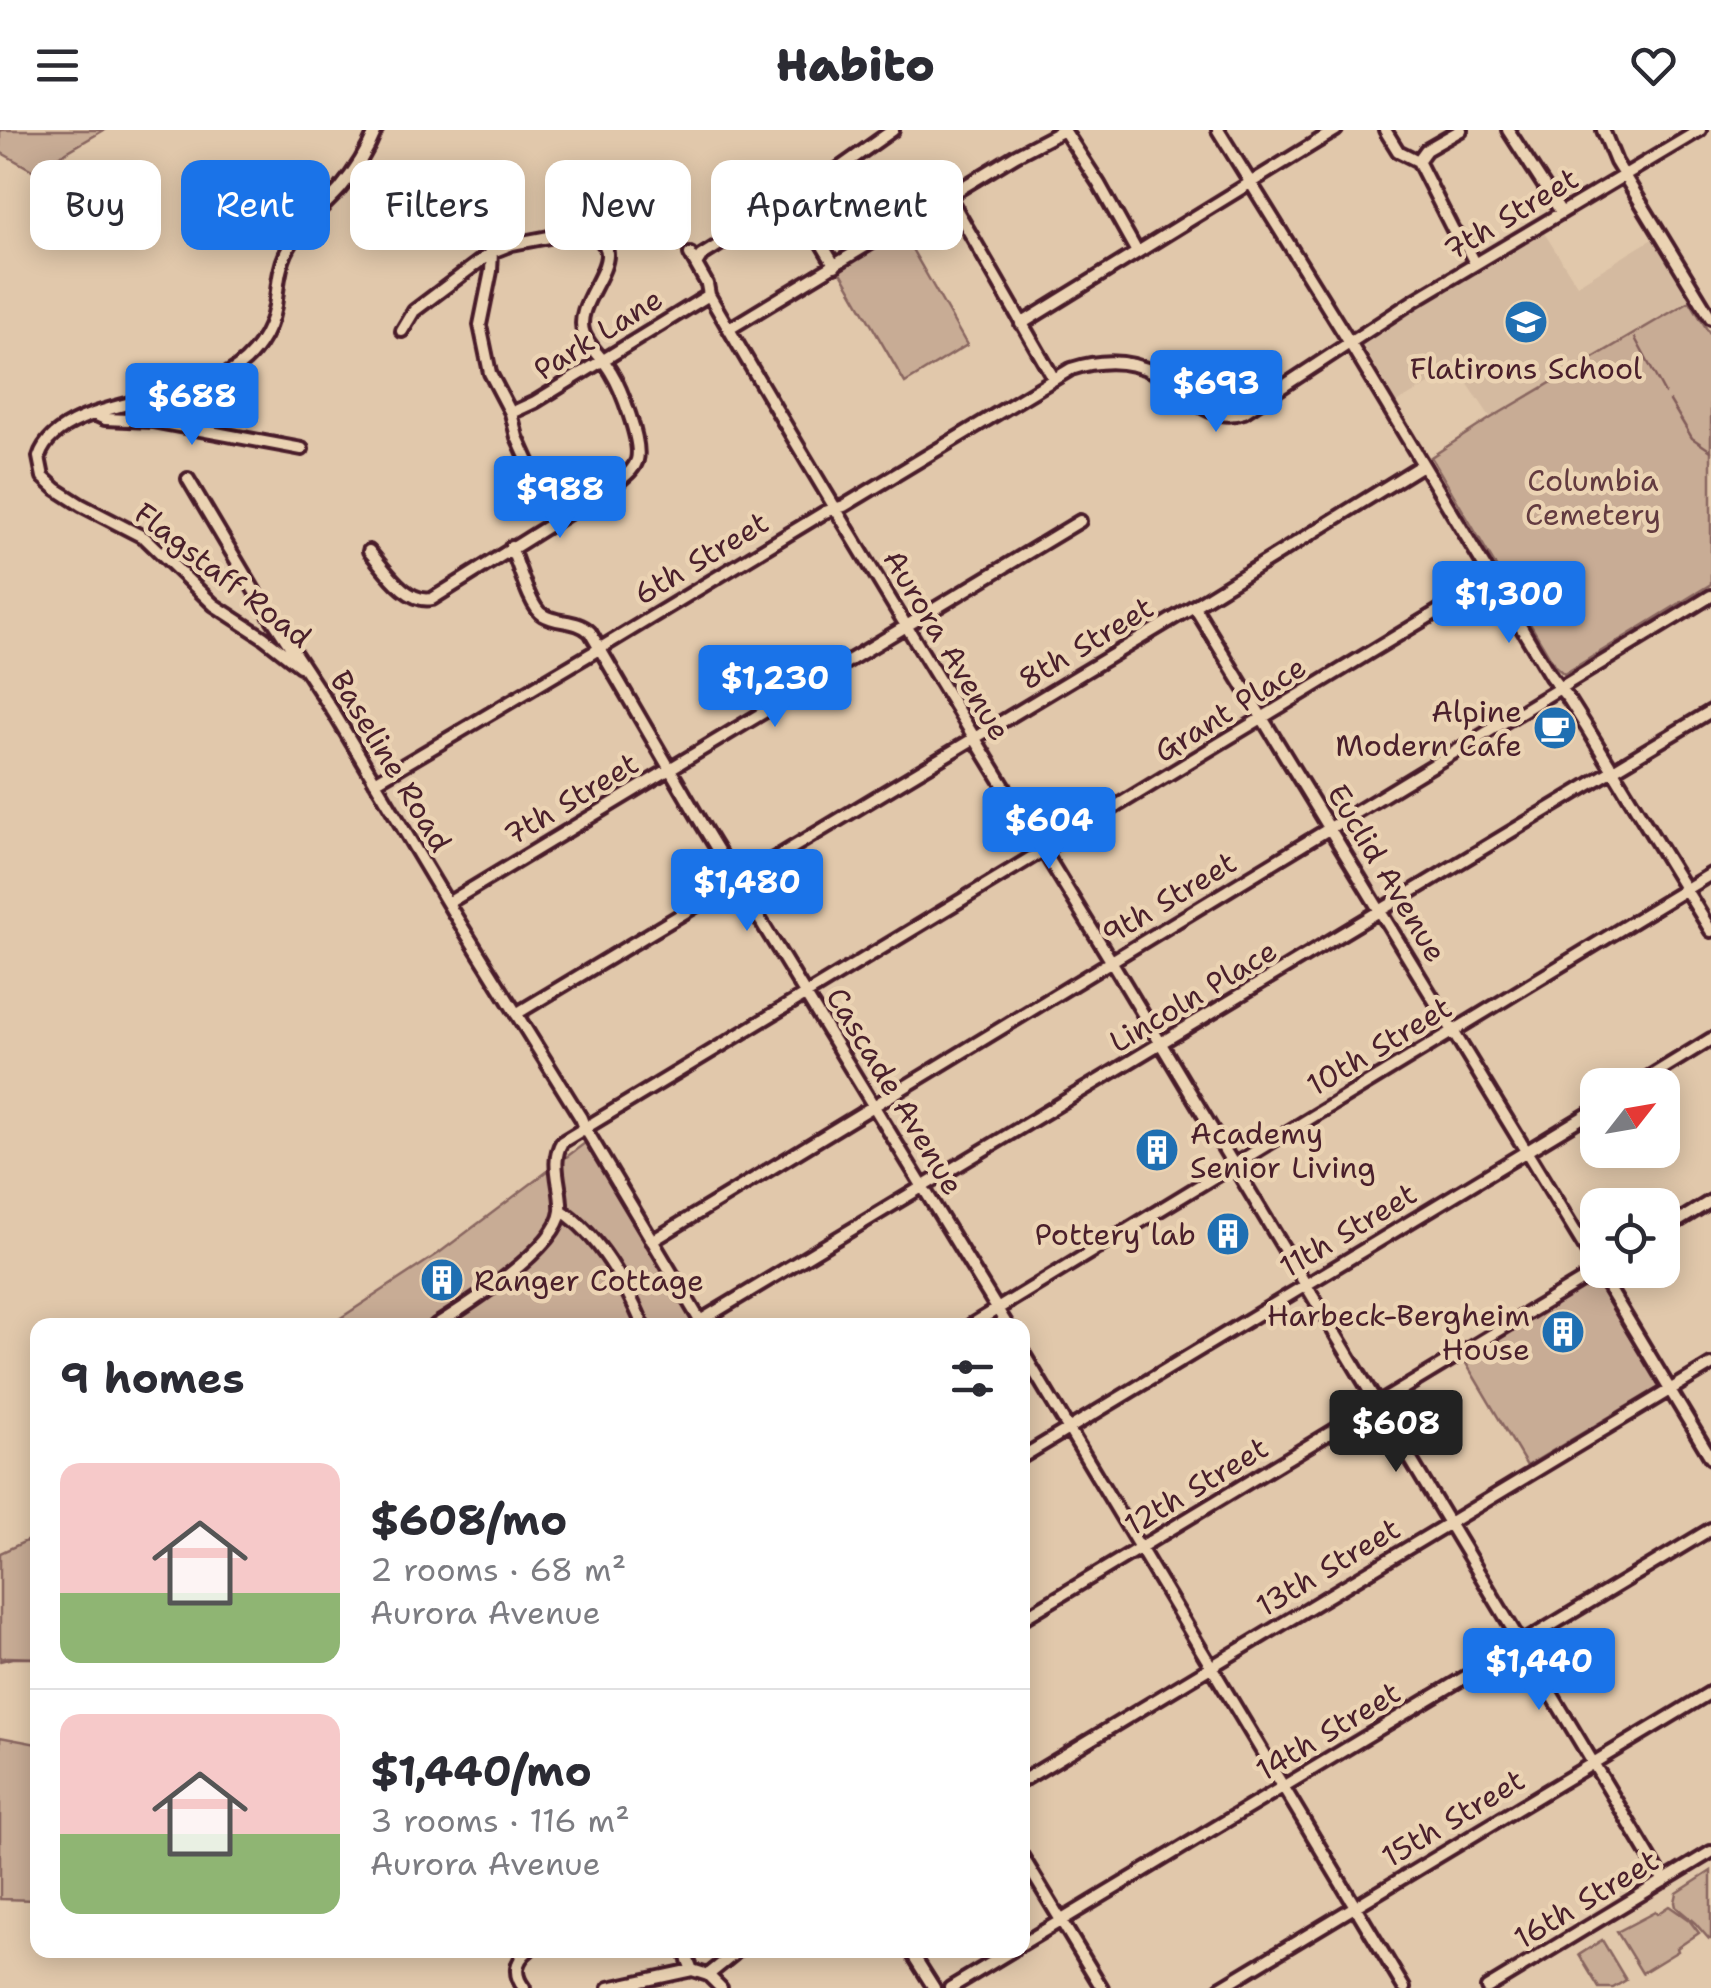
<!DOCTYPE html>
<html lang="en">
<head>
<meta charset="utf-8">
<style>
	body { margin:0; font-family:"Shantell Sans",sans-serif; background:#f2f2f3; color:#2b2b33; height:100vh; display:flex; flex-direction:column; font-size:38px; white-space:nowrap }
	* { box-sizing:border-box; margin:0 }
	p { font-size:32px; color:#7c7c81 }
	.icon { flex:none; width:55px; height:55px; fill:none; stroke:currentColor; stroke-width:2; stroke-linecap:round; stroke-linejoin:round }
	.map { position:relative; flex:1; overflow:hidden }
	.details { position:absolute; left:30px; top:1188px; width:1000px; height:640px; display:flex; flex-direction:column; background:#fff; border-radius:20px; box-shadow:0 5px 25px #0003 }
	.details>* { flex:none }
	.top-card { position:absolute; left:30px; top:30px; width:1000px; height:90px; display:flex; gap:20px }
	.needle { width:65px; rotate:59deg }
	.buttons { position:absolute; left:1580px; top:938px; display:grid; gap:20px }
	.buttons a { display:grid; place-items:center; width:100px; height:100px; border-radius:20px; background:#fff; box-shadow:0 5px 25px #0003; font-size:50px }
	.price { position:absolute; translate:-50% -85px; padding:0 22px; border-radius:10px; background:#1a73e8; color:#fff; font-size:32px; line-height:65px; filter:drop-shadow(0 2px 5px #0008) }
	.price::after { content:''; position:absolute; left:50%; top:60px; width:30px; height:22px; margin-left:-15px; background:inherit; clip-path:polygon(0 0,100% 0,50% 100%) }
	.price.active { background:#222; color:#fff }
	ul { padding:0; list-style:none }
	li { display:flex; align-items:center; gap:30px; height:250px; padding:0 30px }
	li+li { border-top:2px solid #e1e1e2 }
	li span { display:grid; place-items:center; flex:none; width:280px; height:200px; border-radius:20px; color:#555 }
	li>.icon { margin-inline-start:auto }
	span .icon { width:120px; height:120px; fill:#fffc; stroke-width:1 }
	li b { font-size:42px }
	h2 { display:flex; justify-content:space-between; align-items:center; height:120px; padding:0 30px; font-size:42px }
	.tag { padding:0 35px; border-radius:20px; background:#fff; box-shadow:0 5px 25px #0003; font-size:35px; line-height:90px }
	.tag.active { background:#1a73e8; color:#fff }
	header { display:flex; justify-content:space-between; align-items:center; height:130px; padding:0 30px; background:#fff; font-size:45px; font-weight:800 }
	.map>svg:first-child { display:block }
	.built { fill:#d4baa0 }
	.green { fill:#c8ac95; stroke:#896660; stroke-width:2.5 }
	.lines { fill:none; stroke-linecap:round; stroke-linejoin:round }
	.stream { stroke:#825d5a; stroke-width:2.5 }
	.minor-casing { stroke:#4a1f2b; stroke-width:18 }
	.minor { stroke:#ebd3b3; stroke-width:10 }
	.labels { text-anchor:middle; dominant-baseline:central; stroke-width:9; stroke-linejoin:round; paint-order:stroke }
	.street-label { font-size:30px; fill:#4a1f2b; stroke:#ebd3b3 }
	.poi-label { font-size:30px; fill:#4a1f2b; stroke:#ebd3b3; text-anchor:end }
	.park-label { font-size:30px; fill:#633b40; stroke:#ebd3b3 }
</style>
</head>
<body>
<header><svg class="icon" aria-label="menu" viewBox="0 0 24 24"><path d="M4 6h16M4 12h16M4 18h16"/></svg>Habito<svg class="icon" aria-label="heart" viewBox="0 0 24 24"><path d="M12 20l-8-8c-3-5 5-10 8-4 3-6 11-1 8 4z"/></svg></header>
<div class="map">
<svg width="1711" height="1858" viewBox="0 0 1711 1858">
	<rect width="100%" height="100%" fill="#e1c8ab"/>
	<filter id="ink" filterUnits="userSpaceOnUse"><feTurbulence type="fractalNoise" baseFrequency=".01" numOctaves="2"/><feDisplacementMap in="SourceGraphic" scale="20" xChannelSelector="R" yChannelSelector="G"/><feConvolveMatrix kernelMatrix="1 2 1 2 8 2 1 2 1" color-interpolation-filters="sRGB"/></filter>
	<g filter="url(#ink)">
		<path class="built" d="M1543 101 1577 155 1654 108 1690 171 1491 288 1457 238 1396 273 1361 212Z"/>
		<path class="green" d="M0 0H104L34 41 0 22Z
			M901 100 967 215 905 253 839 139Z
			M1690 171 1711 206V454L1564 544 1555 536 1431 327 1491 288Z
			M585 1013 694 1195H330L439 1123Z
			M1595 1150 1659 1257 1527 1336 1464 1230Z
			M37 1406V1528L7 1527 0 1529V1423Z
			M0 1607 37 1614V1770L0 1769Z
			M1711 1741V1809H1709L1695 1793 1676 1777 1675 1772 1677 1763Z
			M1669 1776 1689 1790 1699 1803 1677 1818 1678 1821 1642 1843 1617 1802 1655 1782 1657 1784Z
			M1602 1810 1626 1850 1613 1858H1599L1579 1825Z"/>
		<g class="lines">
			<path class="stream" d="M1635 208 1665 264
				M1670 271 1692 308 1711 321
				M0 1531 12 1528H38"/>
			<defs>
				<path id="minor" d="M1064 0 1099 54 1137 122
					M1218 0 1345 205 1551 547 1570 571 1587 598 1711 801
					M1385 0 1398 21 1418 31 1453 100 1463 110 1475 133
					M1508 0 1561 82
					M1603 0 1616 32 1711 188
					M1418 31 1426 20 1461 0
					M948 65 1054 249
					M794 68 835 136
					M492 122 491 141 480 195 490 243 511 283 517 307 535 347
					M690 124 707 154 709 165C840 390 977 612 1113 834 1299 1138 1478 1447 1664 1751
					M696 134 701 126 824 49 893 0
					M1021 194 1336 0
					M729 199 1016 25 1064 0
					M511 283 535 272 709 165
					M94 284 105 289 152 291 302 319
					M188 349 261 472 334 583 453 782 581 988 585 998 702 1194
					M511 417C518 433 530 478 543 485 558 494 576 489 590 502L703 696 1007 1195
					M369 421C385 439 406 474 432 469L617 353C625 346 634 340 637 330 642 312 621 258 611 242 603 228 590 218 584 204 569 168 645 118 581 101L512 114 492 122 414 181 402 201
					M1194 476 1598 1139
					M300 536 263 507 214 475 145 408 81 375 56 359 43 347 39 327C56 271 182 272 229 243 254 228 270 204 275 176 278 158 278 140 286 123 297 98 322 79 340 59 355 41 367 22 376 0
					M375 652 599 519 825 382 844 376 1071 239C1099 230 1128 229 1155 243 1186 259 1205 295 1244 282L1415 170 1700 0
					M448 773 1080 391
					M516 884 1194 476 1422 335
					M1636 955 1711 909
					M561 1080C600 1106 625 1153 643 1195
					M1662 1101 1711 1071
					M652 1111 1711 466
					M1598 1140 1711 1328
					M700 1191 1711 581
					M436 1195C468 1175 557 1118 561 1081 563 1059 549 1033 562 1012L1491 449
					M971 1195 1711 744
					M1022 1221 1404 1858
					M1022 1327 1598 978
					M1022 1489 1599 1140
					M1022 1651 1711 1235
					M1022 1726 1102 1858
					M1022 1814 1711 1399
					M684 1820 692 1840
					M910 1820 934 1858
					M708 1845 734 1824
					M524 1858C513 1844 515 1831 529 1820
					M609 1858 692 1840 708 1845 721 1858
					M950 1858 1013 1820
					M1220 1858 1711 1562
					M1487 1858 1711 1722"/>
			</defs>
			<use href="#minor" class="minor-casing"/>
			<use href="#minor" class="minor"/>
		</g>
	</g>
	<defs>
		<symbol id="school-disc" viewBox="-11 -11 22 22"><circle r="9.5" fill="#1f6fb2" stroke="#ebd3b3"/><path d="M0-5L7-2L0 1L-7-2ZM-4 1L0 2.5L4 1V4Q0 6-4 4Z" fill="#fff"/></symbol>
		<symbol id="cafe-disc" viewBox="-11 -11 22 22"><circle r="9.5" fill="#1f6fb2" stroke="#ebd3b3"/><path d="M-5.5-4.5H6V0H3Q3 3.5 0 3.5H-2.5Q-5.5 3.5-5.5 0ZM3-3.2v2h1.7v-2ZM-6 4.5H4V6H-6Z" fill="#fff"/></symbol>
		<symbol id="building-disc" viewBox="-11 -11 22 22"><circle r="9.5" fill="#1f6fb2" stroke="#ebd3b3"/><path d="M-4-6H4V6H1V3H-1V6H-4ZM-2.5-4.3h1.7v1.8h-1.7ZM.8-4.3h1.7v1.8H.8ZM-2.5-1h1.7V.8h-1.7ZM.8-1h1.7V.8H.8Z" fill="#fff"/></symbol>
	</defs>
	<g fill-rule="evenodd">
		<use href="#school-disc" x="1501" y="167" width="50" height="50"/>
		<use href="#cafe-disc" x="1530" y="573" width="50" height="50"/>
		<use href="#building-disc" x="1132" y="995" width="50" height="50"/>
		<use href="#building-disc" x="1203" y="1079" width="50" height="50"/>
		<use href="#building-disc" x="417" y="1125" width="50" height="50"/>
		<use href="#building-disc" x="1538" y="1177" width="50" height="50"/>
	</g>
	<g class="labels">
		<g class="street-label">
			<text transform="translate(1511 84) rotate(-31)">7th Street</text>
			<text transform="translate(598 204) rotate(-32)">Park Lane</text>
			<text transform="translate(701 428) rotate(-31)">6th Street</text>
			<text transform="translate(223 445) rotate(38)">Flagstaff Road</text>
			<text transform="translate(1086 513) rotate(-31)">8th Street</text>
			<text transform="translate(947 515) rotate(59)">Aurora Avenue</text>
			<text transform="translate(1230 579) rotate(-32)">Grant Place</text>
			<text transform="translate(391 631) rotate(59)">Baseline Road</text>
			<text transform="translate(571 669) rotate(-31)">7th Street</text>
			<text transform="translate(1387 743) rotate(59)">Euclid Avenue</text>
			<text transform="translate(1169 768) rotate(-31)">9th Street</text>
			<text transform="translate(1193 866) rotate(-31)">Lincoln Place</text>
			<text transform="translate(1379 916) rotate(-31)">10th Street</text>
			<text transform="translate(895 961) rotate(59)">Cascade Avenue</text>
			<text transform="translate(1348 1100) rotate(-31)">11th Street</text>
			<text transform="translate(1196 1356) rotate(-31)">12th Street</text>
			<text transform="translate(1328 1437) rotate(-31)">13th Street</text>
			<text transform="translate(1328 1601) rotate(-31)">14th Street</text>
			<text transform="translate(1453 1688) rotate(-31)">15th Street</text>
			<text transform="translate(1586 1769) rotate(-31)">16th Street</text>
		</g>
		<g class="poi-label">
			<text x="1526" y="238" text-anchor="middle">Flatirons School</text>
			<text x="1522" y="581">Alpine<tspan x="1522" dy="34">Modern Cafe</tspan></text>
			<text x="1190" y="1003" text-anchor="start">Academy<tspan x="1190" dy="34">Senior Living</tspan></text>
			<text x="1196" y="1104">Pottery lab</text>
			<text x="474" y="1150" text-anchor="start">Ranger Cottage</text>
			<text x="1530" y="1185">Harbeck-Bergheim<tspan x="1530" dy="34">House</tspan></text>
		</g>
		<g class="park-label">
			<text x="1593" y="350">Columbia<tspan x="1593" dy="34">Cemetery</tspan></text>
		</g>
	</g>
</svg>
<div class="buttons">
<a><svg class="needle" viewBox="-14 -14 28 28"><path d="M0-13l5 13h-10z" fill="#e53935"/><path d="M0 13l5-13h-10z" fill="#7c7c81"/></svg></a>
<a><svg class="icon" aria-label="locate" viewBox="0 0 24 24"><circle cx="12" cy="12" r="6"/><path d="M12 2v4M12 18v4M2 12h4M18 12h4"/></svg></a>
</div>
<b class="price" style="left:1216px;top:305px">$693</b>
<b class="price" style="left:192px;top:318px">$688</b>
<b class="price" style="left:560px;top:411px">$988</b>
<b class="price" style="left:1509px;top:516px">$1,300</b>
<b class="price" style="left:775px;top:600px">$1,230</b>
<b class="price" style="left:1049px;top:742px">$604</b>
<b class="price" style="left:747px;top:804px">$1,480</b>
<b class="price active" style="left:1396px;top:1345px">$608</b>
<b class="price" style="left:1539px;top:1583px">$1,440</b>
<div class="top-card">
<a class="tag">Buy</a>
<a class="tag active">Rent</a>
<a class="tag">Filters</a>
<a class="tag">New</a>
<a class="tag">Apartment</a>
</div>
<section class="details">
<h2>9 homes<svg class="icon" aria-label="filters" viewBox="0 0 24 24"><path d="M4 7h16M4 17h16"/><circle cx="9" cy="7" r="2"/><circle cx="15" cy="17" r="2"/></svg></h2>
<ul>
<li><span style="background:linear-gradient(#f6c9c9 65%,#8fb573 0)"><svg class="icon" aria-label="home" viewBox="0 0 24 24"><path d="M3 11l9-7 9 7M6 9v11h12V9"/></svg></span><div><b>$608/mo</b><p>2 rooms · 68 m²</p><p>Aurora Avenue</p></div></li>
<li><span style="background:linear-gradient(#f6c9c9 60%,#8fb573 0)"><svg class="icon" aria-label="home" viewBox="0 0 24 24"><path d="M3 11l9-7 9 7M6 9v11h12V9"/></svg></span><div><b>$1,440/mo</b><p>3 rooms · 116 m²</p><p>Aurora Avenue</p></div></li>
</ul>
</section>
</div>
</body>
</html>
